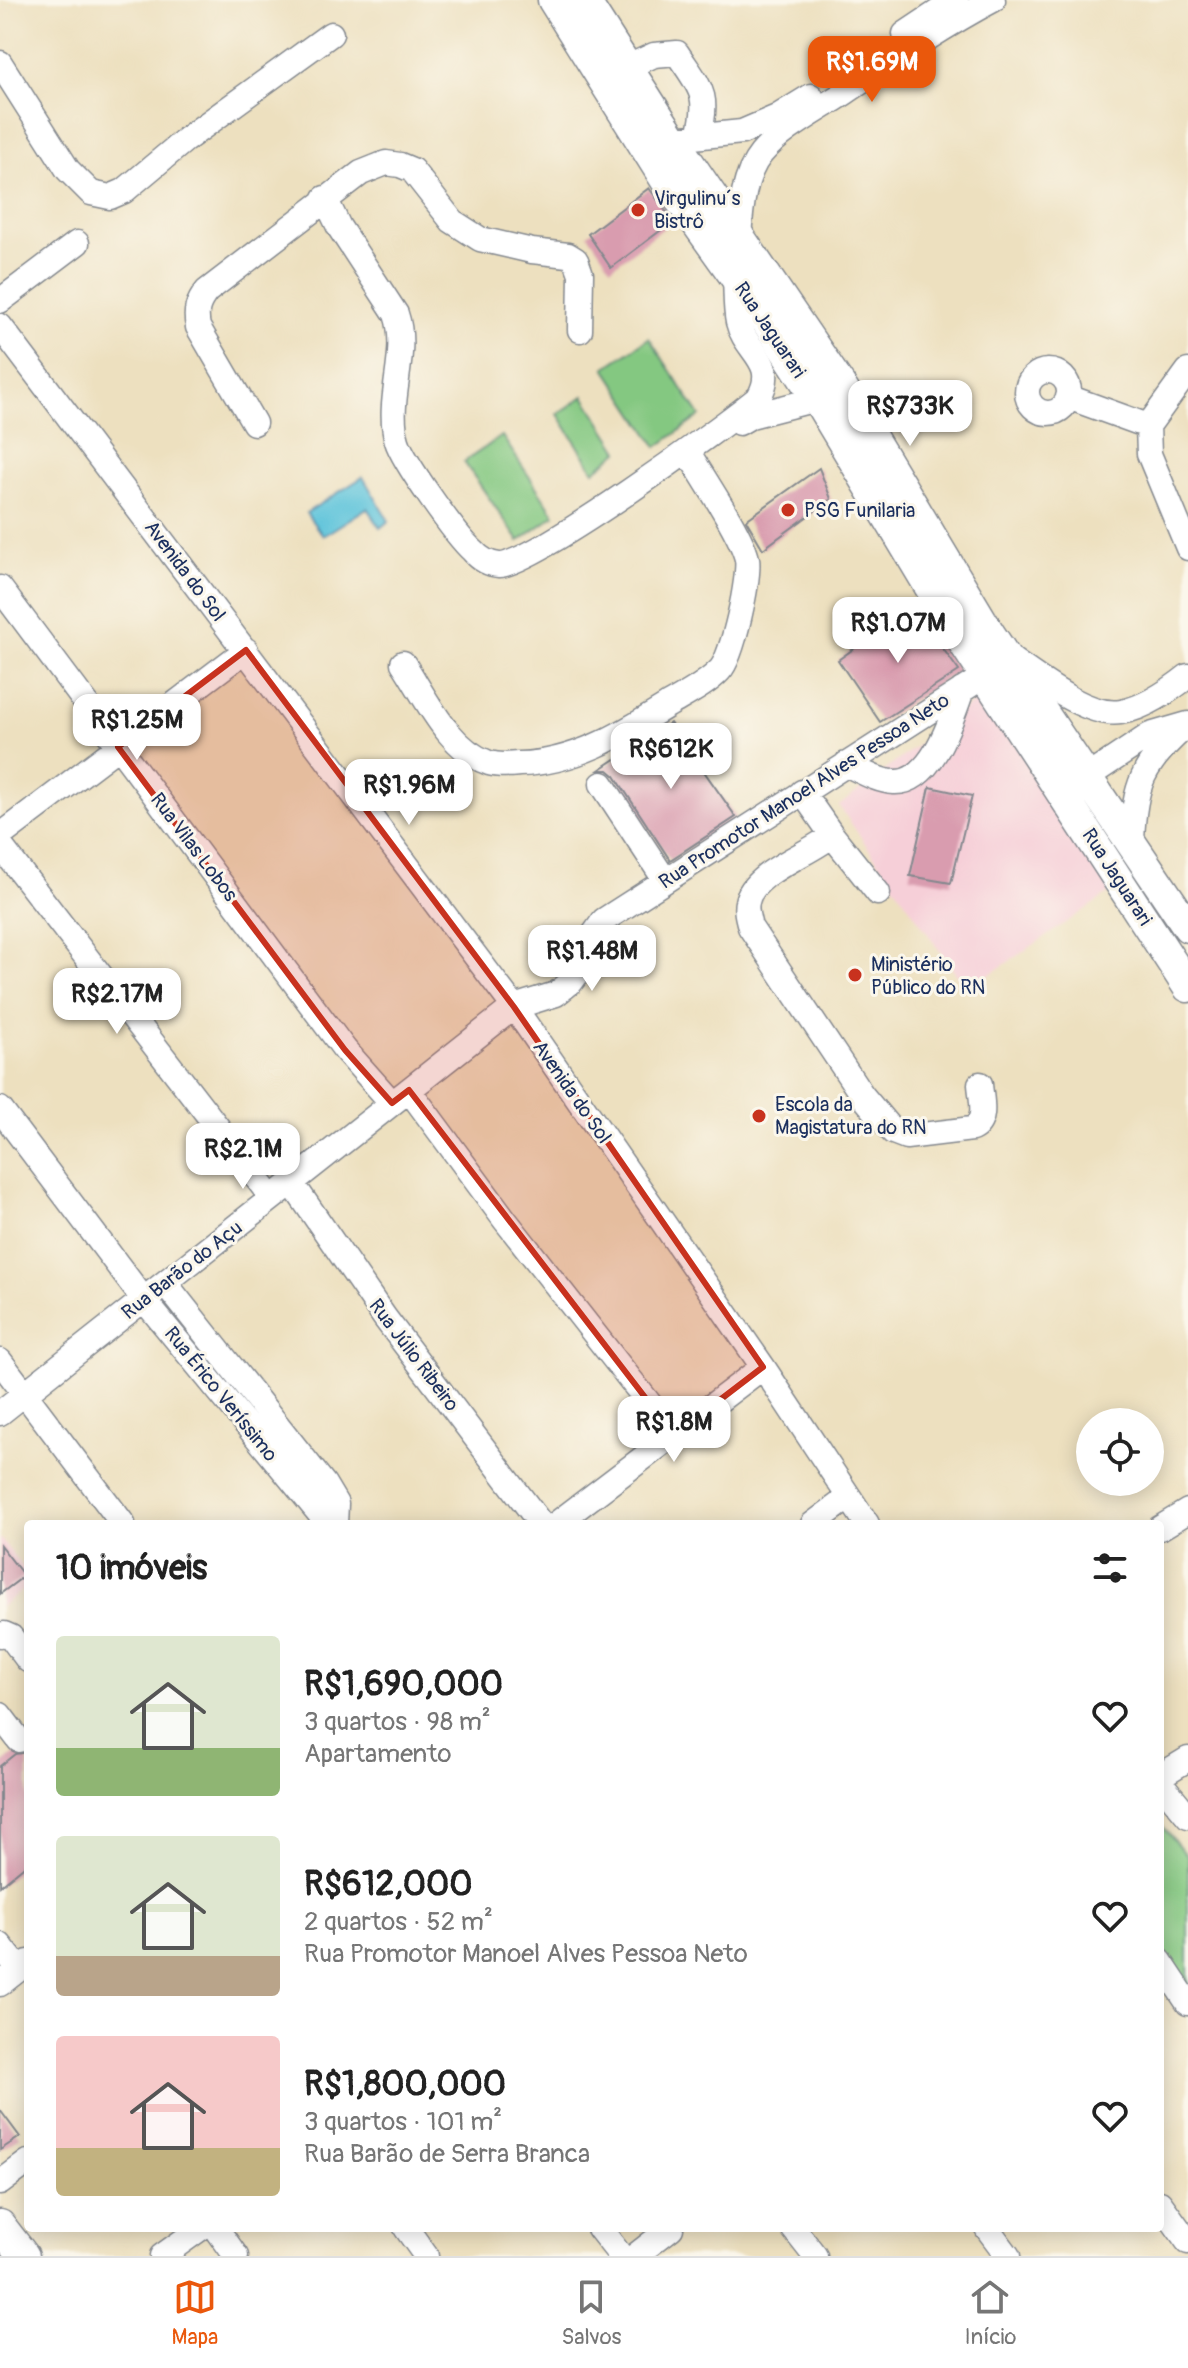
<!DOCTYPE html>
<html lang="pt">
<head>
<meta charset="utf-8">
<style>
	body { margin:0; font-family:Pangolin,sans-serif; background:#f6f6f6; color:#222; height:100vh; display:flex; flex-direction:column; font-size:30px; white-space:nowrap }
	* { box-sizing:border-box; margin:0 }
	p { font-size:26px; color:#767676 }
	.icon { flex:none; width:44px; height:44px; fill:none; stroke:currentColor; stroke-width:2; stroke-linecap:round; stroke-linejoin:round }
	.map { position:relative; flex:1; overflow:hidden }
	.side { position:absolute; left:24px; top:1520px; width:1140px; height:712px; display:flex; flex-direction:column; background:#fff; border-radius:8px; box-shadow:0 4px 20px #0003 }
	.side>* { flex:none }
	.tools { position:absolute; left:1076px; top:1408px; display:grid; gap:16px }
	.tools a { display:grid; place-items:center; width:88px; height:88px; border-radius:50%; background:#fff; box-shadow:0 4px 20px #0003; font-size:40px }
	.price { position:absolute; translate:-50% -68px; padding:0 18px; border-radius:16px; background:#fff; color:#222; font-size:26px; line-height:52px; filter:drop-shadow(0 2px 4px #0008) }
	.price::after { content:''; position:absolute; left:50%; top:48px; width:24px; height:18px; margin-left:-12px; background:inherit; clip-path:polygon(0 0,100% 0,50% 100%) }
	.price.current { background:#ea580c; color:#fff }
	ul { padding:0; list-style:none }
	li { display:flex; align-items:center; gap:24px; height:200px; padding:0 32px }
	li span { display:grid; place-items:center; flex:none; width:224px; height:160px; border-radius:8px; color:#555 }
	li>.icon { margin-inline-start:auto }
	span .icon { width:96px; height:96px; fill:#fffc; stroke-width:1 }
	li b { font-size:34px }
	h2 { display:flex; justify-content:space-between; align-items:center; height:96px; padding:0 32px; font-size:34px }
	.tab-bar { display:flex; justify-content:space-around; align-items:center; height:112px; border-top:2px solid #e0e0e0; background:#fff; font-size:22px; color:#767676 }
	.tab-bar a { display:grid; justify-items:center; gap:4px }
	.tab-bar .current { color:#ea580c }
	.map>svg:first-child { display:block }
	.built { fill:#f6cfd8 }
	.green { fill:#84c881; stroke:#507c70; stroke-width:2 }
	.water { fill:#5cc3da; stroke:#3c799c; stroke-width:2 }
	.building { fill:#d99caf }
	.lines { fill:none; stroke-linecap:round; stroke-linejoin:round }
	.minor-casing { stroke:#84888e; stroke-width:27 }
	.major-casing { stroke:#84888e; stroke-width:33 }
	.minor { stroke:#fff; stroke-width:24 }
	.major { stroke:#fff; stroke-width:30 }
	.marked { fill:#c8321e; fill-opacity:0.2; stroke:#c8321e; stroke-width:6; stroke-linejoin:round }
	.poi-dot { fill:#c8321e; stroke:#fbf7ec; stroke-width:3 }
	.labels { text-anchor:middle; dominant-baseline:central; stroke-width:6; stroke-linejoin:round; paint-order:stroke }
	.poi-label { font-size:20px; fill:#1b2f5e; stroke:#fbf7ec; text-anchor:start }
	.street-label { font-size:20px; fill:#1b2f5e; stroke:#fbf7ec }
</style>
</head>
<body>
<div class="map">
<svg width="1188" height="2256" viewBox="0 0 1188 2256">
	<rect width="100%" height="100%" fill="#fbf7ec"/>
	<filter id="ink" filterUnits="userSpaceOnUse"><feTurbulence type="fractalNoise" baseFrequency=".0125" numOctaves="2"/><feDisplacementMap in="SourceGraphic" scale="16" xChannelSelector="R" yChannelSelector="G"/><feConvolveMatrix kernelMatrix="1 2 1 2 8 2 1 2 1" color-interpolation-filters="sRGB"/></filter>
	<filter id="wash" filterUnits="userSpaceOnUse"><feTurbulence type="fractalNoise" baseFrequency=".006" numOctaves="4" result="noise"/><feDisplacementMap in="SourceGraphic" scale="32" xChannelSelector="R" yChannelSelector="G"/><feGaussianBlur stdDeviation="1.8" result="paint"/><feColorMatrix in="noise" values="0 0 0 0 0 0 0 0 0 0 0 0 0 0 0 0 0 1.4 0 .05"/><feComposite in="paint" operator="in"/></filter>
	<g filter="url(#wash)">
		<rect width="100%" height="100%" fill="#ede0bf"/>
		<path class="built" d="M985 693 1114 890 967 990 839 806Z
			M0 1538 28 1574V1586L0 1607Z"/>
		<path class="green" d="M649 338 700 416 657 447 605 368Z
			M584 396 619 451 594 471 558 414Z
			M502 436 555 515 519 541 464 462Z
			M1160 1823 1188 1857V1994L1160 1952Z"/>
		<path class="water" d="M363 477 389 521 380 528 367 508 323 536 306 513Z"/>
		<g id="blocks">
			<path class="building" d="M649 188 673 221 611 268 588 234Z
				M819 468 831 499 763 549 746 520Z
				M913 607 959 671 880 722 838 660Z
				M670 723 736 817 670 860 615 776 608 770H599Z
				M930 787 972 796 951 883 910 876Z
				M0 1545 24 1576 0 1594Z
				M28 1752V1863L0 1886V1766L15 1754Z
				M0 2110 20 2137 0 2150Z"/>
		</g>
	</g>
	<g filter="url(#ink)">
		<use href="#blocks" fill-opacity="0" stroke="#84888e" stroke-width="2"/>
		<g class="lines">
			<defs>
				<path id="minor" d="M905 34 956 0
					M0 63 68 170 91 193 110 197 124 191 185 140 331 34
					M628 67 654 55 677 53C700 88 710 93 699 136
					M673 139 742 132 777 117 811 96
					M325 198 339 227 396 314C410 355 385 399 397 441 403 461 456 536 473 551 480 559 488 564 499 565 528 568 727 424 759 397 779 362 745 352 738 322 735 308 736 292 735 277
					M739 237C741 210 743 176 761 154 783 128 818 111 846 92 894 60 942 27 993 0
					M0 301 77 243
					M0 326 514 1007 763 1367 867 1524
					M1188 371 1148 426 1149 454 1188 548
					M1027 392a21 21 0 1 1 42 0a21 21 0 1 1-42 0Z
					M1068 397 1148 426
					M254 423 198 327C195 312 197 303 207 291L361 173 386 163 400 165 412 170 452 221 480 239 532 251 568 255 576 260 581 274 580 330
					M739 423 751 416 817 399
					M0 588 345 1050 392 1103
					M1009 658C1036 676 1087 718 1121 712 1145 708 1169 691 1188 676
					M403 663C425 696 448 749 489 763 499 766 510 765 519 764 576 763 623 733 670 704 687 694 707 684 720 670 733 657 750 576 747 559 741 533 703 478 688 452
					M846 764C861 771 877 781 894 782 932 784 952 718 962 690
					M602 784 665 880
					M1072 787 1150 735 1188 724
					M802 792 832 835C811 854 752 872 747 902 745 910 748 919 750 927L862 1095 893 1132 906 1137 972 1129C988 1121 981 1099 980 1084
					M832 835 878 893
					M0 836 246 650
					M1132 841C1134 785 1142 764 1186 726
					M0 845 272 1198
					M409 1090 505 1220 674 1435
					M0 1109 144 1300 328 1524
					M292 1183 385 1318 541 1524
					M165 1283 324 1484 336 1504 335 1524
					M0 1361 123 1524
					M0 1413 514 1007 556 994 571 982 577 974 587 944 604 920 986 675
					M556 1524 763 1367
					M813 1524 849 1497
					M1160 1528 1188 1511
					M0 1635 4 1634 11 1637 28 1660
					M0 1715 19 1740
					M1160 1776 1188 1759
					M1160 1782 1188 1816
					M0 1945 19 1969
					M1160 1961 1188 2003
					M0 1984 28 1962
					M0 2183 28 2162
					M1160 2203 1188 2242
					M216 2228 236 2256
					M406 2228 426 2256
					M599 2228 621 2256
					M793 2228 815 2256
					M987 2228 1008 2256
					M162 2256 201 2228
					M635 2256 671 2228"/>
				<path id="major" d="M553 0 665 179 763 316 817 399 958 634 1188 987
					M584 0 673 139 841 386 990 634 1188 927
					M0 2225 24 2256"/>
			</defs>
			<use href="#minor" class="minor-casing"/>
			<use href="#major" class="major-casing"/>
			<use href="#minor" class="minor"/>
			<use href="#major" class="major"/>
		</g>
	</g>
	<path class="marked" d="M246 650 514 1007 763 1367 674 1435 409 1090 392 1103 345 1050 118 747Z"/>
	<g class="poi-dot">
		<circle cx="638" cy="210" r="8"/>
		<circle cx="788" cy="510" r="8"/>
		<circle cx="855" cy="975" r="8"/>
		<circle cx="759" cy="1116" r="8"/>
	</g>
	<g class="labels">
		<g class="poi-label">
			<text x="654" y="198">Virgulinu´s<tspan x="654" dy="23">Bistrô</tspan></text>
			<text x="804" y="510">PSG Funilaria</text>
			<text x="871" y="964">Ministério<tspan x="871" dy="23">Público do RN</tspan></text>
			<text x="775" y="1104">Escola da<tspan x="775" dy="23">Magistatura do RN</tspan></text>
		</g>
		<g class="street-label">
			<text transform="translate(770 330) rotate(56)">Rua Jaguarari</text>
			<text transform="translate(185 571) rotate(53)">Avenida do Sol</text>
			<text transform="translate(804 791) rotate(-33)">Rua Promotor Manoel Alves Pessoa Neto</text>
			<text transform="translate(194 847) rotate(53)">Rua Vilas Lobos</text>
			<text transform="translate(1117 877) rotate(57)">Rua Jaguarari</text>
			<text transform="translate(572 1092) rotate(55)">Avenida do Sol</text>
			<text transform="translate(182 1270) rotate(-38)">Rua Barão do Açu</text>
			<text transform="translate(414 1355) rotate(53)">Rua Júlio Ribeiro</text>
			<text transform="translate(221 1394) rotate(51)">Rua Érico Veríssimo</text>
		</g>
	</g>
</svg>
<div class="tools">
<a><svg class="icon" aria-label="locate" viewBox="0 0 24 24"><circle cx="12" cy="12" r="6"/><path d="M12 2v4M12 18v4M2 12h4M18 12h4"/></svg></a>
</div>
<b class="price current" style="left:872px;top:104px">R$1.69M</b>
<b class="price" style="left:910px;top:448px">R$733K</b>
<b class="price" style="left:898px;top:665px">R$1.07M</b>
<b class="price" style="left:137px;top:762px">R$1.25M</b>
<b class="price" style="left:671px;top:791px">R$612K</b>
<b class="price" style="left:409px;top:827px">R$1.96M</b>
<b class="price" style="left:592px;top:993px">R$1.48M</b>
<b class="price" style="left:117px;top:1036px">R$2.17M</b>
<b class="price" style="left:243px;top:1191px">R$2.1M</b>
<b class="price" style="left:674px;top:1464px">R$1.8M</b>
<section class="side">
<h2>10 imóveis<svg class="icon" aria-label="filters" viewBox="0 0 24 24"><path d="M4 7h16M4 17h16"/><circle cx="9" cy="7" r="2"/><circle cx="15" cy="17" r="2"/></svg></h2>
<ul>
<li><span style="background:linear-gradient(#dfe7d0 70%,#8fb573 0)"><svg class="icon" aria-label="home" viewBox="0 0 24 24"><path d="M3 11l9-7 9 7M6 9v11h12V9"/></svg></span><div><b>R$1,690,000</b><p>3 quartos · 98 m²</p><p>Apartamento</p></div><svg class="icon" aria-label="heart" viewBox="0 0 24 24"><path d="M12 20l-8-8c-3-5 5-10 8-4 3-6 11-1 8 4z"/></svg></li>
<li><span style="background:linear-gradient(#dfe7d0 75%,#b9a48a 0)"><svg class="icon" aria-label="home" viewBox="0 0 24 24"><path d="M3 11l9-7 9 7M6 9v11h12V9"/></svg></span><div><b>R$612,000</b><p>2 quartos · 52 m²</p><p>Rua Promotor Manoel Alves Pessoa Neto</p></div><svg class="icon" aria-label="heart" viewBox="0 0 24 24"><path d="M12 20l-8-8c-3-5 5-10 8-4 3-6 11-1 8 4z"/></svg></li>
<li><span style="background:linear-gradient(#f6c9c9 70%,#c2b280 0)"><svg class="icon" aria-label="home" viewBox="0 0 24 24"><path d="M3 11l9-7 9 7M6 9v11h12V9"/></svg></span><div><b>R$1,800,000</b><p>3 quartos · 101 m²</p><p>Rua Barão de Serra Branca</p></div><svg class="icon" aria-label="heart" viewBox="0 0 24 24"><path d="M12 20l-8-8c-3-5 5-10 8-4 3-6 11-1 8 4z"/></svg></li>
</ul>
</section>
</div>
<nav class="tab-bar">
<a class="current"><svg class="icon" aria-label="map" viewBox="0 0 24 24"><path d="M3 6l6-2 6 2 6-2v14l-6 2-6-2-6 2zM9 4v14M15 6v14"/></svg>Mapa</a>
<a><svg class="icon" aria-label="saved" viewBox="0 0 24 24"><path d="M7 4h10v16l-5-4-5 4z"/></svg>Salvos</a>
<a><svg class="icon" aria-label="home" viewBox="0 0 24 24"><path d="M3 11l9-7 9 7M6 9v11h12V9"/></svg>Início</a>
</nav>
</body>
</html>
